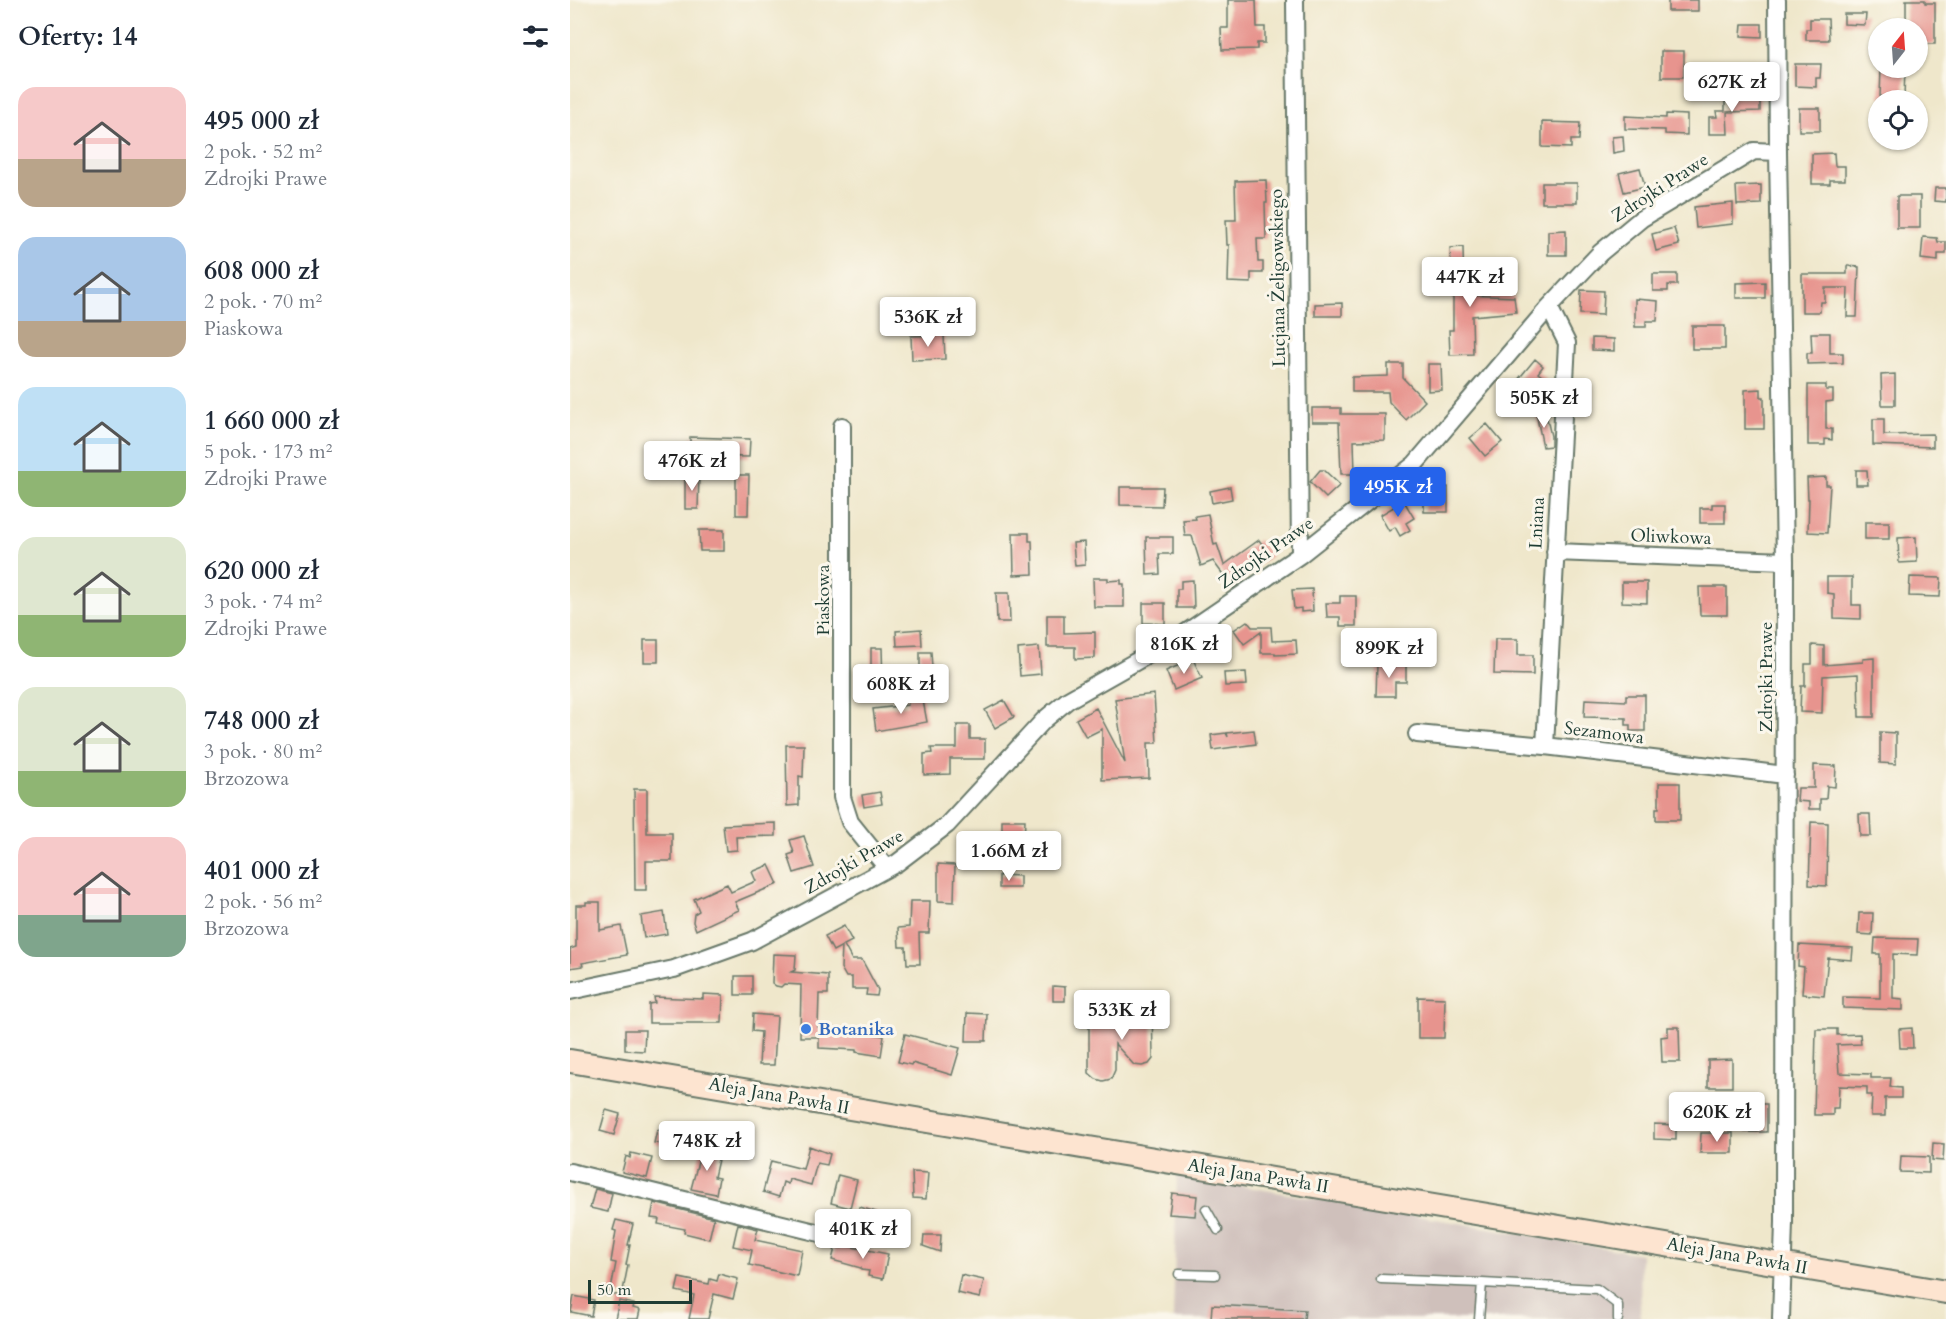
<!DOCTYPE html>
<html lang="pl">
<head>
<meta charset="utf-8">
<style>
	body { margin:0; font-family:Cardo,serif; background:#f2f2f3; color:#1f2937; height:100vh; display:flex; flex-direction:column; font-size:22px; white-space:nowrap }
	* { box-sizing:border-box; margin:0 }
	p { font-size:20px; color:#747a83 }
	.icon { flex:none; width:33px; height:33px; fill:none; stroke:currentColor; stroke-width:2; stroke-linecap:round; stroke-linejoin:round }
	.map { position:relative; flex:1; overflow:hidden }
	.details { display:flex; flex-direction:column; background:#fff; width:570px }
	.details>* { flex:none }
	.needle { width:39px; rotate:17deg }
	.buttons { position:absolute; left:1298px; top:18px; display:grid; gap:12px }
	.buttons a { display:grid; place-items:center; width:60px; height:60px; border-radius:50%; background:#fff; box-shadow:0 2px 4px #0004; font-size:30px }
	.scale { position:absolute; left:18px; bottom:15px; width:104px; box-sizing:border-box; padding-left:6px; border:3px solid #1f3d34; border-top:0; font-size:16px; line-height:21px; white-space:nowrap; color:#1f3d34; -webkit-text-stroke:4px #fbf7ec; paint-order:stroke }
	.price { position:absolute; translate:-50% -51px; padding:0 14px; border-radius:6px; background:#fff; color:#222; font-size:20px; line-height:39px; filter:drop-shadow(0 2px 3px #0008) }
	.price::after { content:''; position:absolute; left:50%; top:36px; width:18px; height:14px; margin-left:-9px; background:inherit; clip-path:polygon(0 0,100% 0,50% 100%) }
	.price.current { background:#2563eb; color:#fff }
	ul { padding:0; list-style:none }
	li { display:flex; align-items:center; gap:18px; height:150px; padding:0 18px }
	li span { display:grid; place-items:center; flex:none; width:168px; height:120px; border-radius:18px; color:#555 }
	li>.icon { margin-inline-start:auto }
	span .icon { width:72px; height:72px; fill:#fffc; stroke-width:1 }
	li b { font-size:26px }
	h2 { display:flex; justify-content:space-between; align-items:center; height:72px; padding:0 18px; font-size:26px }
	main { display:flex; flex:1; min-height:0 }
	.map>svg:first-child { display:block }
	.industrial { fill:#cfc0bb }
	.building { fill:#e7948e }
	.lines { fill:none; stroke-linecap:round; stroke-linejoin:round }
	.service-casing { stroke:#687869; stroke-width:11 }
	.minor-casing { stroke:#687869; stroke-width:20 }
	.secondary-casing { stroke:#687869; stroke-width:26 }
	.service { stroke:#fff; stroke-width:8 }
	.minor { stroke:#fff; stroke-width:16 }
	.secondary { stroke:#fde4d0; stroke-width:22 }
	.shop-dot { fill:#3f7fe0; stroke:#fbf7ec; stroke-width:2 }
	.labels { text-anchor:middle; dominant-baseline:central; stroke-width:6; stroke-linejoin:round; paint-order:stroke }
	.street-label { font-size:18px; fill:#1f3d34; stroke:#fbf7ec }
	.shop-label { font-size:18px; font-weight:bold; fill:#366cbe; stroke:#fbf7ec; text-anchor:start }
</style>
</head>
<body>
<main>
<section class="details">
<h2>Oferty: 14<svg class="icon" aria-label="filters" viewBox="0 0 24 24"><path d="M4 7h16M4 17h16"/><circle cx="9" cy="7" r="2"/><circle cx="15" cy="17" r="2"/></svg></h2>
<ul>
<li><span style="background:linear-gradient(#f6c9c9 60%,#b9a48a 0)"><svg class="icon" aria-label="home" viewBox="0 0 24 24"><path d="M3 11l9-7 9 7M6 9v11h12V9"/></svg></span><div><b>495 000 zł</b><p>2 pok. · 52 m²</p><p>Zdrojki Prawe</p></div></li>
<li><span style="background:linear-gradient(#a9c7e8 70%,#b9a48a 0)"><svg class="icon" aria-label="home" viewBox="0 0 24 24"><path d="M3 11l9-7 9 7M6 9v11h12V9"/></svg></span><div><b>608 000 zł</b><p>2 pok. · 70 m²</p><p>Piaskowa</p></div></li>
<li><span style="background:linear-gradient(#bfe0f5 70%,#8fb573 0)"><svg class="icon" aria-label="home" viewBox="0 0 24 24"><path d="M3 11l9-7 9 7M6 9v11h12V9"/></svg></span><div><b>1 660 000 zł</b><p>5 pok. · 173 m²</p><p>Zdrojki Prawe</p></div></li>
<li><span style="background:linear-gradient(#dfe7d0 65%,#8fb573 0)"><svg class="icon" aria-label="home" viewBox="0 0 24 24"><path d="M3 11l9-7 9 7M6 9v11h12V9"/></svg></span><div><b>620 000 zł</b><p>3 pok. · 74 m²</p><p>Zdrojki Prawe</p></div></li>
<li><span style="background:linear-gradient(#dfe7d0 70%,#8fb573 0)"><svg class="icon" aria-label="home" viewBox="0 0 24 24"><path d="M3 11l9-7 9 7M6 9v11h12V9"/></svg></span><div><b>748 000 zł</b><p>3 pok. · 80 m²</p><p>Brzozowa</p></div></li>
<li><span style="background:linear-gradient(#f6c9c9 65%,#7fa58c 0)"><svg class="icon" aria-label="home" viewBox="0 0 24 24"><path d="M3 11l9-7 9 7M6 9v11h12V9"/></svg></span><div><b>401 000 zł</b><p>2 pok. · 56 m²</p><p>Brzozowa</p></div></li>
</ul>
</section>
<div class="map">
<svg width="1376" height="1319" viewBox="0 0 1376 1319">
	<rect width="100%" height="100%" fill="#fbf7ec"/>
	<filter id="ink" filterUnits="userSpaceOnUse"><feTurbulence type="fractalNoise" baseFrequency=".0167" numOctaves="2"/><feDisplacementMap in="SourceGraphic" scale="12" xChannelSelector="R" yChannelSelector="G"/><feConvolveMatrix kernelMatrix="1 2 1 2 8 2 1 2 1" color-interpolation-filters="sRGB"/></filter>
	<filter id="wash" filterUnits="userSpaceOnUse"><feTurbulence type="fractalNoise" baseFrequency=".008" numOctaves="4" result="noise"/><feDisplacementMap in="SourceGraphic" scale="24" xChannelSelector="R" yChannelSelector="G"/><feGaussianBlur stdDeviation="1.35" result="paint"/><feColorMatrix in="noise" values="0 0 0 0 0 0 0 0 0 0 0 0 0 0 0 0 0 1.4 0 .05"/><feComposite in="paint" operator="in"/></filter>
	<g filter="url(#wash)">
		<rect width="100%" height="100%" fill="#efe7cb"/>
		<path class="industrial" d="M607 1175 1071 1254 1070 1319H603Z"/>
		<g id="blocks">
			<path class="building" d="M658 0H686L687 27H695V43H687V49L652 50 651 28H658Z
				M1098 0H1128V11H1098Z
				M1336 0H1355V3H1365V44H1347V28H1336Z
				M1274 14H1296L1295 25 1274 24Z
				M1240 19H1258L1259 40H1236V29H1240Z
				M1172 24H1192V37L1171 36Z
				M1091 51H1114V77H1091Z
				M1225 64H1251L1250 78H1246V87L1225 86Z
				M1311 68H1335L1334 98 1310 97Z
				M1155 71V82L1133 83 1132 72Z
				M1190 97V111L1157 112 1158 134H1139V117H1147L1146 111H1155V98Z
				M1229 108H1250V131H1229Z
				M1096 114 1117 115V135L1095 134V130L1055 129V116L1096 118Z
				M972 122 1010 123 1009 140H1001V148L972 147Z
				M1053 136 1054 151 1043 153 1042 137Z
				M1264 153 1265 166H1275V180H1260V184H1242V154Z
				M1070 168 1075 187 1054 192 1049 173Z
				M696 180 697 203H695L696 239H687L688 262H693V273H681V283L658 282 659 245H657L656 220H666L665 181Z
				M972 183H1007V203H972Z
				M1191 185V204L1167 205 1166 186Z
				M1365 188H1376V202L1364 201Z
				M1327 196H1350V228H1327Z
				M1163 203V224L1126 228 1124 207Z
				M1104 228 1109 245 1086 251 1082 234Z
				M996 230V255H978V231Z
				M1353 237 1367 238 1368 242H1376V254H1368V261L1351 259Z
				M893 247 894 295 944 297 946 312 902 316 903 354 880 355 879 330H883V292L880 248Z
				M1277 266 1289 267 1287 317H1277L1278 288H1255V302H1251L1250 312H1232V274H1277Z
				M1083 274H1107V285H1098V291H1083Z
				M1195 282V298H1166V283Z
				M1011 290 1034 291 1033 315 1010 314Z
				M1065 299 1088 301 1087 321H1076V327H1065Z
				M772 303V316H745V304Z
				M1122 326H1155V349H1122Z
				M1241 333H1260V353H1273V363L1237 364V353H1242Z
				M374 335 375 359 342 360 341 336Z
				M1022 338 1044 339V351L1022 350Z
				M965 359 973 366 968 373 976 379 963 394 959 390 952 391V385L947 381Z
				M818 364H833V378L855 401 836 420 819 402 818 392H782V377L818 376Z
				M858 364H871L872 390 858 391Z
				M1325 374V405H1312L1311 375Z
				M1238 385H1256V390H1263V401L1256 402V429H1262V440L1255 439V445H1238Z
				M1191 389V397H1194V429H1175V390Z
				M742 408H771V414H815V440L784 441 785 474H771L769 422H742Z
				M975 410 981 436V446L973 447 966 413Z
				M1303 419H1314V435L1363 434V447L1303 445Z
				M917 424 932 442 915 456 900 438Z
				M120 437 180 439 179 457 120 456Z
				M750 470H754L770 485 756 498 740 482Z
				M1286 470H1297L1298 485H1286Z
				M166 475H179L178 515H166Z
				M115 476H129L128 509H115Z
				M1256 477V485H1260L1257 533 1238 532 1239 499H1238L1237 478Z
				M550 487H593L592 506 550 505Z
				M660 487 662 499 642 503 640 491Z
				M878 487V512H854V488Z
				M834 501 844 518 836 523 840 530 830 536 825 527 819 531 810 515Z
				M1142 504H1155V523H1130V508H1142Z
				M638 514 644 545 647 544 654 565 689 540 701 556 670 578 673 581 663 588 643 561 631 566 622 536H615L613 520 626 519 625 516Z
				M1295 522H1319V539H1295Z
				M129 530H154V551H130Z
				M443 533H459V541H462L463 574 444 575Z
				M576 537H603V554H589L590 574 577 575Z
				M1346 537 1347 562 1329 563 1328 538Z
				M514 542 515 565 505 566 503 543Z
				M1257 577H1282V605H1291V619L1264 618V594L1257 593Z
				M1340 577 1371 578 1370 597 1339 596Z
				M523 578H538V581L551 580V584H554V607H524Z
				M623 580 624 608H607V589H611V581Z
				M1052 582H1077V603L1052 602Z
				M1129 587H1157V615H1130Z
				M742 589 743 611 731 612V608L724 609 722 590Z
				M426 593H439L440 622H427Z
				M770 596H786V626H770V617H757L756 603H770Z
				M573 603H595V624L573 623Z
				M477 615H494V633L525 632V658L505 659V647H477Z
				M677 621 682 627H701L702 641 726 640 727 654 705 655V653H691V632L674 644 664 630Z
				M351 629 352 645 327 646 326 631Z
				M925 639H948V655H963V675L924 674Z
				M74 640H88V662H74Z
				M1242 645 1254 646V665L1293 662V659L1304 658V717H1289L1288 674 1253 676 1252 713 1230 712 1231 686H1235V664H1242Z
				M469 647 471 674 450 676 448 649Z
				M301 648H312L313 683H301Z
				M350 652H361L362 668H350Z
				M623 659 632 678 604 690 596 671Z
				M807 664 836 665V682H825V696H806Z
				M676 672 677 685 655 686 654 673Z
				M584 694 587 743H578L579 778 532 780V729L516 737 506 719 526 708 555 763 545 699Z
				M352 695 357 722 306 731 303 709 338 705 337 698Z
				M1056 695H1075V731H1060V725H1056V718L1014 717 1015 699 1056 701Z
				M434 700 444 717 425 728 415 710Z
				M387 725H400V739H415V759H380V774L354 775V754L362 753 361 748H387Z
				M684 730 686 744 643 750 641 735 656 733 658 737 657 733Z
				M1310 732 1326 733V764L1310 763Z
				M216 745H234L233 777 229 776V805L217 806Z
				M1244 765 1266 766 1265 787 1257 786 1256 799H1250V809H1239V802L1227 801 1228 788H1244Z
				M1089 783H1110V820H1086V808H1089Z
				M64 789H77V833H102V861H76V890H65Z
				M310 792 312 804 294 807 292 795Z
				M1289 814H1300L1301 836H1290Z
				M432 820H455L454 842 432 841Z
				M1241 822 1258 823 1257 886 1239 885Z
				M206 823V836L166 837 167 850 156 851 153 825Z
				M234 836 244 867 224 873 218 855 224 853 220 840Z
				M368 864 385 865 384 902 368 901Z
				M199 865 208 884 165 902 169 910 126 930 123 922 124 914 129 911 124 899 157 884 161 892 186 881 182 872Z
				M429 875 450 876V888H429Z
				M340 901H360L359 933H349L350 964H337L336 947H329L328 928 339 927Z
				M16 902H30V930L51 926 57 955 12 963 13 966 0 968V949L6 947V905H16Z
				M94 912 97 934 74 938 71 916Z
				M1289 913H1303L1302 935 1288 934Z
				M274 926 282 941 274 945 282 960H292L308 990 307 996 296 995 297 989H282V977H276L271 968 272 946 263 951 255 936Z
				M1305 938 1348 939 1347 955 1323 954V998L1333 999V1010L1273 1008V997L1310 998V954H1304Z
				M1229 945 1283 948 1282 960 1258 958 1254 996 1232 994 1234 967 1228 966Z
				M203 954 226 955 225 970 221 972 258 975V994H249L248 1027 295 1030 296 1033 314 1036 311 1056 286 1052V1050L249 1048V1037H230L231 985 214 984 211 987 206 986 202 983Z
				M165 976H182V995H165Z
				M483 986 495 987V1001H483Z
				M133 994 153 995 152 1023H79V1004L85 1003 84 997 133 999Z
				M848 997 875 998 874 1038H848Z
				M582 1000 583 1059 579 1064 572 1066 564 1065 545 1044V1070L541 1079 533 1081 526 1079 519 1073V1024H558L557 1001Z
				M397 1013 417 1014 416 1041H396Z
				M183 1014 207 1016 204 1065H189L191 1032 182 1031Z
				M1098 1027H1109L1110 1062H1092L1091 1037 1098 1036Z
				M1342 1028 1343 1048H1330L1329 1029Z
				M1246 1029H1267V1035L1290 1034 1291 1044 1267 1045 1269 1073 1301 1074V1078H1321L1320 1087 1331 1088V1098H1315V1116H1301L1302 1095H1297V1087L1269 1086 1268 1108H1263V1115H1244Z
				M55 1030H75L74 1051 55 1050Z
				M335 1034 390 1048 382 1075 342 1063 341 1065 328 1062Z
				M1162 1059V1087H1138V1060Z
				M1184 1104H1197V1132H1175V1110H1184Z
				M36 1110 50 1114 44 1135 30 1131Z
				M1084 1124 1106 1125V1140L1084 1139Z
				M87 1130 122 1136 120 1149 84 1143Z
				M1131 1133H1163V1153H1130Z
				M1363 1143 1374 1144 1373 1161 1362 1160Z
				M239 1146 260 1154 257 1165 247 1163 241 1185 219 1179 218 1184 213 1182 209 1197 193 1192 201 1161 233 1169Z
				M132 1147 150 1151 144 1177 149 1178 146 1194 121 1189Z
				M61 1153 82 1158 77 1178 52 1172 56 1156 60 1158Z
				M1331 1156 1359 1157V1173L1330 1172Z
				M342 1172 358 1173 356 1199 343 1198Z
				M268 1175 287 1180 280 1208 261 1203Z
				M25 1189 42 1193 38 1212 20 1208Z
				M602 1193 627 1196 625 1216 599 1214Z
				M84 1203 144 1218 139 1239 114 1233 115 1229 88 1224 89 1219 81 1218Z
				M290 1207 306 1212 300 1230 285 1226Z
				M46 1220 63 1224 58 1245H60L56 1265H58L52 1296 40 1294 46 1263 41 1262 46 1231 43 1230Z
				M168 1224 188 1229 185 1240 232 1250 227 1276 179 1265 182 1250 163 1246Z
				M354 1235H371L370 1252 353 1246Z
				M277 1246 318 1254 313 1279 298 1276 299 1271 291 1270V1268L262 1260 265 1248H272Z
				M149 1274 168 1279 163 1299 144 1294 138 1319H119L124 1295 106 1291 109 1278 139 1284 140 1279 147 1281Z
				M391 1275 414 1280 410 1298 387 1293Z
				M4 1296 24 1300 21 1316 1 1312Z
				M49 1301 64 1304 63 1308 70 1310 68 1319H45Z
				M642 1305 735 1310 734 1319H641Z"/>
		</g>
	</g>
	<g filter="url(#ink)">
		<use href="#blocks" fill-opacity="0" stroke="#687869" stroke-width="1.5"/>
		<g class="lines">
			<defs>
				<path id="service" d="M636 1209 648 1230
					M609 1274 645 1275
					M811 1279 912 1283
					M909 1319 912 1283 1027 1289 1048 1305V1319"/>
				<path id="minor" d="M725 0 730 555
					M1207 0 1208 152
					M272 426V797L280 822 317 868
					M985 552 1215 561
					M847 734 975 746 1215 775
					M975 746 997 343 979 307
					M0 991 104 969 182 941 327 863 377 825 474 720 498 700 611 636 730 555 845 464 979 307 1030 253 1071 219 1184 151 1208 152 1215 561 1214 1222 1211 1319
					M0 1172 270 1238"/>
				<path id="secondary" d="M0 1061 1376 1292"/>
			</defs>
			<use href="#service" class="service-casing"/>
			<use href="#minor" class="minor-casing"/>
			<use href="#secondary" class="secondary-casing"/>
			<use href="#service" class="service"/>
			<use href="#minor" class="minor"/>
			<use href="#secondary" class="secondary"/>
		</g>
	</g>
	<circle class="shop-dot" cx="236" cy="1029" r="6"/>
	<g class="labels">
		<g class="street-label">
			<text transform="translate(1090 188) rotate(-33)">Zdrojki Prawe</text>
			<text transform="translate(708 278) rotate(-91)">Lucjana Żeligowskiego</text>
			<text transform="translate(967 523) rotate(-87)">Lniana</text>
			<text transform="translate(1101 537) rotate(2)">Oliwkowa</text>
			<text transform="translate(696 553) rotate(-35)">Zdrojki Prawe</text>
			<text transform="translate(253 600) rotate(-90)">Piaskowa</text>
			<text transform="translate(1196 677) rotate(-90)">Zdrojki Prawe</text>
			<text transform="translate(1034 733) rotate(7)">Sezamowa</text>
			<text transform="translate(284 862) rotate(-30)">Zdrojki Prawe</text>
			<text transform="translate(209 1096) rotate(10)">Aleja Jana Pawła II</text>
			<text transform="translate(688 1176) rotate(9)">Aleja Jana Pawła II</text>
			<text transform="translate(1167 1256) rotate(10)">Aleja Jana Pawła II</text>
		</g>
		<g class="shop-label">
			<text x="248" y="1029">Botanika</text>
		</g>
	</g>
</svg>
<div class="buttons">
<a><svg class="needle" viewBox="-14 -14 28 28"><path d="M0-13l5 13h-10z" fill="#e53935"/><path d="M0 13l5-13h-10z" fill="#747a83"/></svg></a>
<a><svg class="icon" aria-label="locate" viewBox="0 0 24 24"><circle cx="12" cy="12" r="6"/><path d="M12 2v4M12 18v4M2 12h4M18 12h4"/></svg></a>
</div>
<div class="scale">50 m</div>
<b class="price" style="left:1162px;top:113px">627K zł</b>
<b class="price" style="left:900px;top:308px">447K zł</b>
<b class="price" style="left:358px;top:348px">536K zł</b>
<b class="price" style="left:974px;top:429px">505K zł</b>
<b class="price" style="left:122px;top:492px">476K zł</b>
<b class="price current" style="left:828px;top:518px">495K zł</b>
<b class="price" style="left:614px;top:675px">816K zł</b>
<b class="price" style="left:819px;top:679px">899K zł</b>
<b class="price" style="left:331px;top:715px">608K zł</b>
<b class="price" style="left:439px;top:882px">1.66M zł</b>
<b class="price" style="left:552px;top:1041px">533K zł</b>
<b class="price" style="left:1147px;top:1143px">620K zł</b>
<b class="price" style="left:137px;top:1172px">748K zł</b>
<b class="price" style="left:293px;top:1260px">401K zł</b>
</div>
</main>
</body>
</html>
